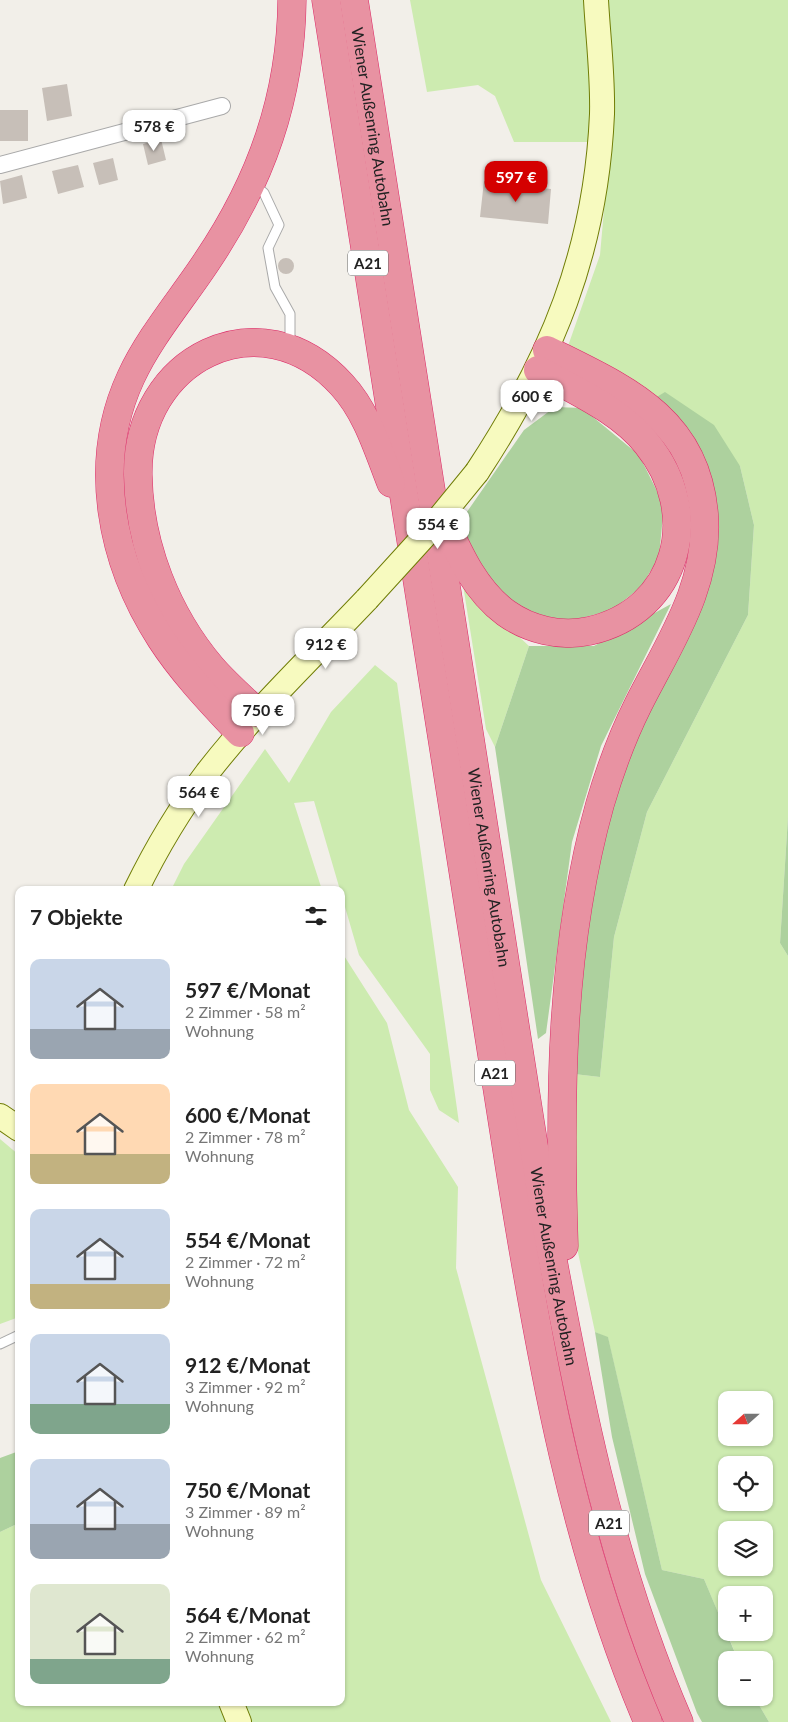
<!DOCTYPE html>
<html lang="de">
<head>
<meta charset="utf-8">
<style>
	body { margin:0; font-family:Lato,sans-serif; background:#f6f6f6; color:#222; height:100vh; display:flex; flex-direction:column; font-size:19px; white-space:nowrap }
	* { box-sizing:border-box; margin:0 }
	p { font-size:16px; color:#767676 }
	.icon { flex:none; width:28px; height:28px; fill:none; stroke:currentColor; stroke-width:2; stroke-linecap:round; stroke-linejoin:round }
	.map { position:relative; flex:1; overflow:hidden }
	.panel { position:absolute; left:15px; top:886px; width:330px; height:820px; display:flex; flex-direction:column; background:#fff; border-radius:10px; box-shadow:0 1px 4px #0004 }
	.panel>* { flex:none }
	.needle { width:32px; rotate:249deg }
	.tools { position:absolute; left:718px; top:1391px; display:grid; gap:10px }
	.tools a { display:grid; place-items:center; width:55px; height:55px; border-radius:10px; background:#fff; box-shadow:0 1px 4px #0004; font-size:25px }
	.price { position:absolute; translate:-50% -42px; padding:0 11px; border-radius:10px; background:#fff; color:#222; font-size:16px; line-height:32px; filter:drop-shadow(0 1px 2px #0008) }
	.price::after { content:''; position:absolute; left:50%; top:30px; width:15px; height:11px; margin-left:-8px; background:inherit; clip-path:polygon(0 0,100% 0,50% 100%) }
	.price.on { background:#d40000; color:#fff }
	ul { padding:0; list-style:none }
	li { display:flex; align-items:center; gap:15px; height:125px; padding:0 15px }
	li span { display:grid; place-items:center; flex:none; width:140px; height:100px; border-radius:10px; color:#555 }
	li>.icon { margin-inline-start:auto }
	span .icon { width:60px; height:60px; fill:#fffc; stroke-width:1 }
	li b { font-size:21px }
	h2 { display:flex; justify-content:space-between; align-items:center; height:60px; padding:0 15px; font-size:21px }
	.map>svg:first-child { display:block }
	.grass { fill:#cdebb0; fill-rule:evenodd }
	.forest { fill:#add19e }
	.building { fill:#c7bfb8 }
	.lines { fill:none; stroke-linecap:round; stroke-linejoin:round }
	.lane-casing { stroke:#a9a9a9; stroke-width:11 }
	.street-casing { stroke:#a9a9a9; stroke-width:18 }
	.secondary-casing { stroke:#707d05; stroke-width:26 }
	.highway-casing { stroke:#dc2a67; stroke-width:29 }
	.lane { stroke:#fff; stroke-width:9 }
	.street { stroke:#fff; stroke-width:16 }
	.secondary { stroke:#f7fabf; stroke-width:24 }
	.highway { stroke:#e892a2; stroke-width:28 }
	.secondary-bridge-casing { stroke:#707d05; stroke-width:26; stroke-linecap:butt }
	.secondary-bridge { stroke:#f7fabf; stroke-width:24 }
	.labels { text-anchor:middle; dominant-baseline:central; stroke-width:5; stroke-linejoin:round; paint-order:stroke }
	.shield { fill:#fff; stroke:#646464; stroke-width:1 }
	.shield-label { font-size:15px; font-weight:bold; fill:#222 }
	.street-label { font-size:16px; fill:#222; stroke:#fff }
</style>
</head>
<body>
<div class="map">
<svg width="788" height="1722" viewBox="0 0 788 1722">
	<rect width="100%" height="100%" fill="#f2efe9"/>
	<path class="grass" d="M410 0H788V817L780 943 788 956V1722H769L755 1698H764V1660H738L727 1633 764 1632V1595H726V1632L704 1579 662 1570 608 1338 595 1332 573 1229 574 1074 600 1077 614 937 647 812 748 615 754 525 740 466 655 398 568 346 600 255 610 142H514L495 96 478 85 427 92ZM726 1400H764V1438H726ZM726 1465H764V1502H726ZM726 1530H764V1568H726Z
		M463 585 529 646 495 747 486 729Z
		M375 665 397 683 459 1123 439 1110 430 1090V1054L359 955 314 801 294 803 322 890H171L184 864 265 749 289 783 331 712Z
		M341 951 387 1023 409 1110 458 1187 456 1268 541 1580 611 1722H247L240 1703 341 1702Z
		M0 1139 19 1155V1317L0 1324Z
		M19 1523V1702L220 1703 227 1722H0V1532Z"/>
	<path class="forest" d="M665 392 714 425 740 466 754 525 748 615 647 812 614 937 600 1077 574 1074 572 1018 601 835 713 527 655 398Z
		M555 407 582 408 639 455 664 505 659 557 641 587 612 610 570 621 532 614 500 593 474 558 462 519 524 430Z
		M671 604 601 746 572 842 546 1033 538 1039 495 747 529 646H594Z
		M788 817V956L780 943Z
		M595 1332 608 1337 662 1570 704 1579 738 1660H726V1698H755L769 1722H702L697 1713 645 1574 612 1437Z
		M19 1451V1523L0 1532V1458Z"/>
	<path class="building" d="M67 84 72 116 47 121 42 88Z
		M0 110H28V141H0Z
		M161 139 166 160 148 165 143 144Z
		M113 158 118 180 99 185 93 163Z
		M78 165 84 187 58 194 52 171Z
		M22 175 27 198 3 204 0 181Z
		M484 181 551 189 548 224 480 217Z
		M278 266a8 8 0 1 1 16 0a8 8 0 1 1-16 0Z"/>
	<g class="lines">
		<defs>
			<path id="lane" d="M253 184 264 193 279 225 268 248 275 287 290 314V346
				M0 1344 19 1335"/>
			<path id="street" d="M0 165 222 106"/>
			<path id="secondary" d="M477 472C552 358 596 251 602 114 603 76 598 37 596 0
				M136 890C156 849 179 810 207 773 255 711 313 656 367 599
				M0 1116 19 1129
				M231 1702 239 1722"/>
			<g id="highway">
				<path d="M326 0 511 1176C541 1362 574 1548 648 1722"/>
				<path id="s1" d="M354 0 545 1217C576 1389 609 1561 679 1722"/>
				<path d="M547 350C623 388 696 417 704 514 710 585 668 645 638 705 622 737 610 770 600 804 560 947 559 1099 564 1246"/>
				<path d="M445 523C460 556 476 591 506 613 530 630 560 637 589 631 679 611 703 513 647 444 620 410 575 391 538 370"/>
				<path d="M258 713C243 699 226 684 212 668 167 615 139 545 138 475 136 359 260 295 342 385 367 412 378 450 391 483"/>
				<path d="M240 733C212 703 183 673 161 639 111 562 91 463 131 377 150 336 182 299 207 261 261 181 291 97 292 0"/>
			</g>
		</defs>
		<use href="#lane" class="lane-casing"/>
		<use href="#street" class="street-casing"/>
		<use href="#secondary" class="secondary-casing"/>
		<use href="#highway" class="highway-casing"/>
		<use href="#lane" class="lane"/>
		<use href="#street" class="street"/>
		<use href="#secondary" class="secondary"/>
		<use href="#highway" class="highway"/>
		<defs>
			<path id="secondary-bridge" d="M367 599 428 532 477 472"/>
		</defs>
		<use href="#secondary-bridge" class="secondary-bridge-casing"/>
		<use href="#secondary-bridge" class="secondary-bridge"/>
	</g>
	<g class="labels">
		<g class="shield">
			<rect x="348" y="250.5" width="40" height="25" rx="4"/>
			<rect x="475" y="1060.5" width="40" height="25" rx="4"/>
			<rect x="589" y="1510.5" width="40" height="25" rx="4"/>
		</g>
		<g class="shield-label">
			<text x="368" y="263">A21</text>
			<text x="495" y="1073">A21</text>
			<text x="609" y="1523">A21</text>
		</g>
		<g class="street-label">
			<text stroke="none"><textPath href="#s1" startOffset="128">Wiener Außenring Autobahn</textPath></text>
			<text stroke="none"><textPath href="#s1" startOffset="878">Wiener Außenring Autobahn</textPath></text>
			<text stroke="none"><textPath href="#s1" startOffset="1282">Wiener Außenring Autobahn</textPath></text>
		</g>
	</g>
</svg>
<div class="tools">
<a><svg class="needle" viewBox="-14 -14 28 28"><path d="M0-13l5 13h-10z" fill="#e53935"/><path d="M0 13l5-13h-10z" fill="#767676"/></svg></a>
<a><svg class="icon" aria-label="locate" viewBox="0 0 24 24"><circle cx="12" cy="12" r="6"/><path d="M12 2v4M12 18v4M2 12h4M18 12h4"/></svg></a>
<a><svg class="icon" aria-label="layers" viewBox="0 0 24 24"><path d="M12 4l9 5-9 5-9-5zM3 14l9 5 9-5"/></svg></a>
<a>+</a>
<a>−</a>
</div>
<b class="price" style="left:154px;top:152px">578 €</b>
<b class="price on" style="left:516px;top:203px">597 €</b>
<b class="price" style="left:532px;top:422px">600 €</b>
<b class="price" style="left:438px;top:550px">554 €</b>
<b class="price" style="left:326px;top:670px">912 €</b>
<b class="price" style="left:263px;top:736px">750 €</b>
<b class="price" style="left:199px;top:818px">564 €</b>
<section class="panel">
<h2>7 Objekte<svg class="icon" aria-label="filters" viewBox="0 0 24 24"><path d="M4 7h16M4 17h16"/><circle cx="9" cy="7" r="2"/><circle cx="15" cy="17" r="2"/></svg></h2>
<ul>
<li><span style="background:linear-gradient(#c9d6e8 70%,#9aa5b1 0)"><svg class="icon" aria-label="home" viewBox="0 0 24 24"><path d="M3 11l9-7 9 7M6 9v11h12V9"/></svg></span><div><b>597 €/Monat</b><p>2 Zimmer · 58 m²</p><p>Wohnung</p></div></li>
<li><span style="background:linear-gradient(#ffd9b3 70%,#c2b280 0)"><svg class="icon" aria-label="home" viewBox="0 0 24 24"><path d="M3 11l9-7 9 7M6 9v11h12V9"/></svg></span><div><b>600 €/Monat</b><p>2 Zimmer · 78 m²</p><p>Wohnung</p></div></li>
<li><span style="background:linear-gradient(#c9d6e8 75%,#c2b280 0)"><svg class="icon" aria-label="home" viewBox="0 0 24 24"><path d="M3 11l9-7 9 7M6 9v11h12V9"/></svg></span><div><b>554 €/Monat</b><p>2 Zimmer · 72 m²</p><p>Wohnung</p></div></li>
<li><span style="background:linear-gradient(#c9d6e8 70%,#7fa58c 0)"><svg class="icon" aria-label="home" viewBox="0 0 24 24"><path d="M3 11l9-7 9 7M6 9v11h12V9"/></svg></span><div><b>912 €/Monat</b><p>3 Zimmer · 92 m²</p><p>Wohnung</p></div></li>
<li><span style="background:linear-gradient(#c9d6e8 65%,#9aa5b1 0)"><svg class="icon" aria-label="home" viewBox="0 0 24 24"><path d="M3 11l9-7 9 7M6 9v11h12V9"/></svg></span><div><b>750 €/Monat</b><p>3 Zimmer · 89 m²</p><p>Wohnung</p></div></li>
<li><span style="background:linear-gradient(#dfe7d0 75%,#7fa58c 0)"><svg class="icon" aria-label="home" viewBox="0 0 24 24"><path d="M3 11l9-7 9 7M6 9v11h12V9"/></svg></span><div><b>564 €/Monat</b><p>2 Zimmer · 62 m²</p><p>Wohnung</p></div></li>
</ul>
</section>
</div>
</body>
</html>
